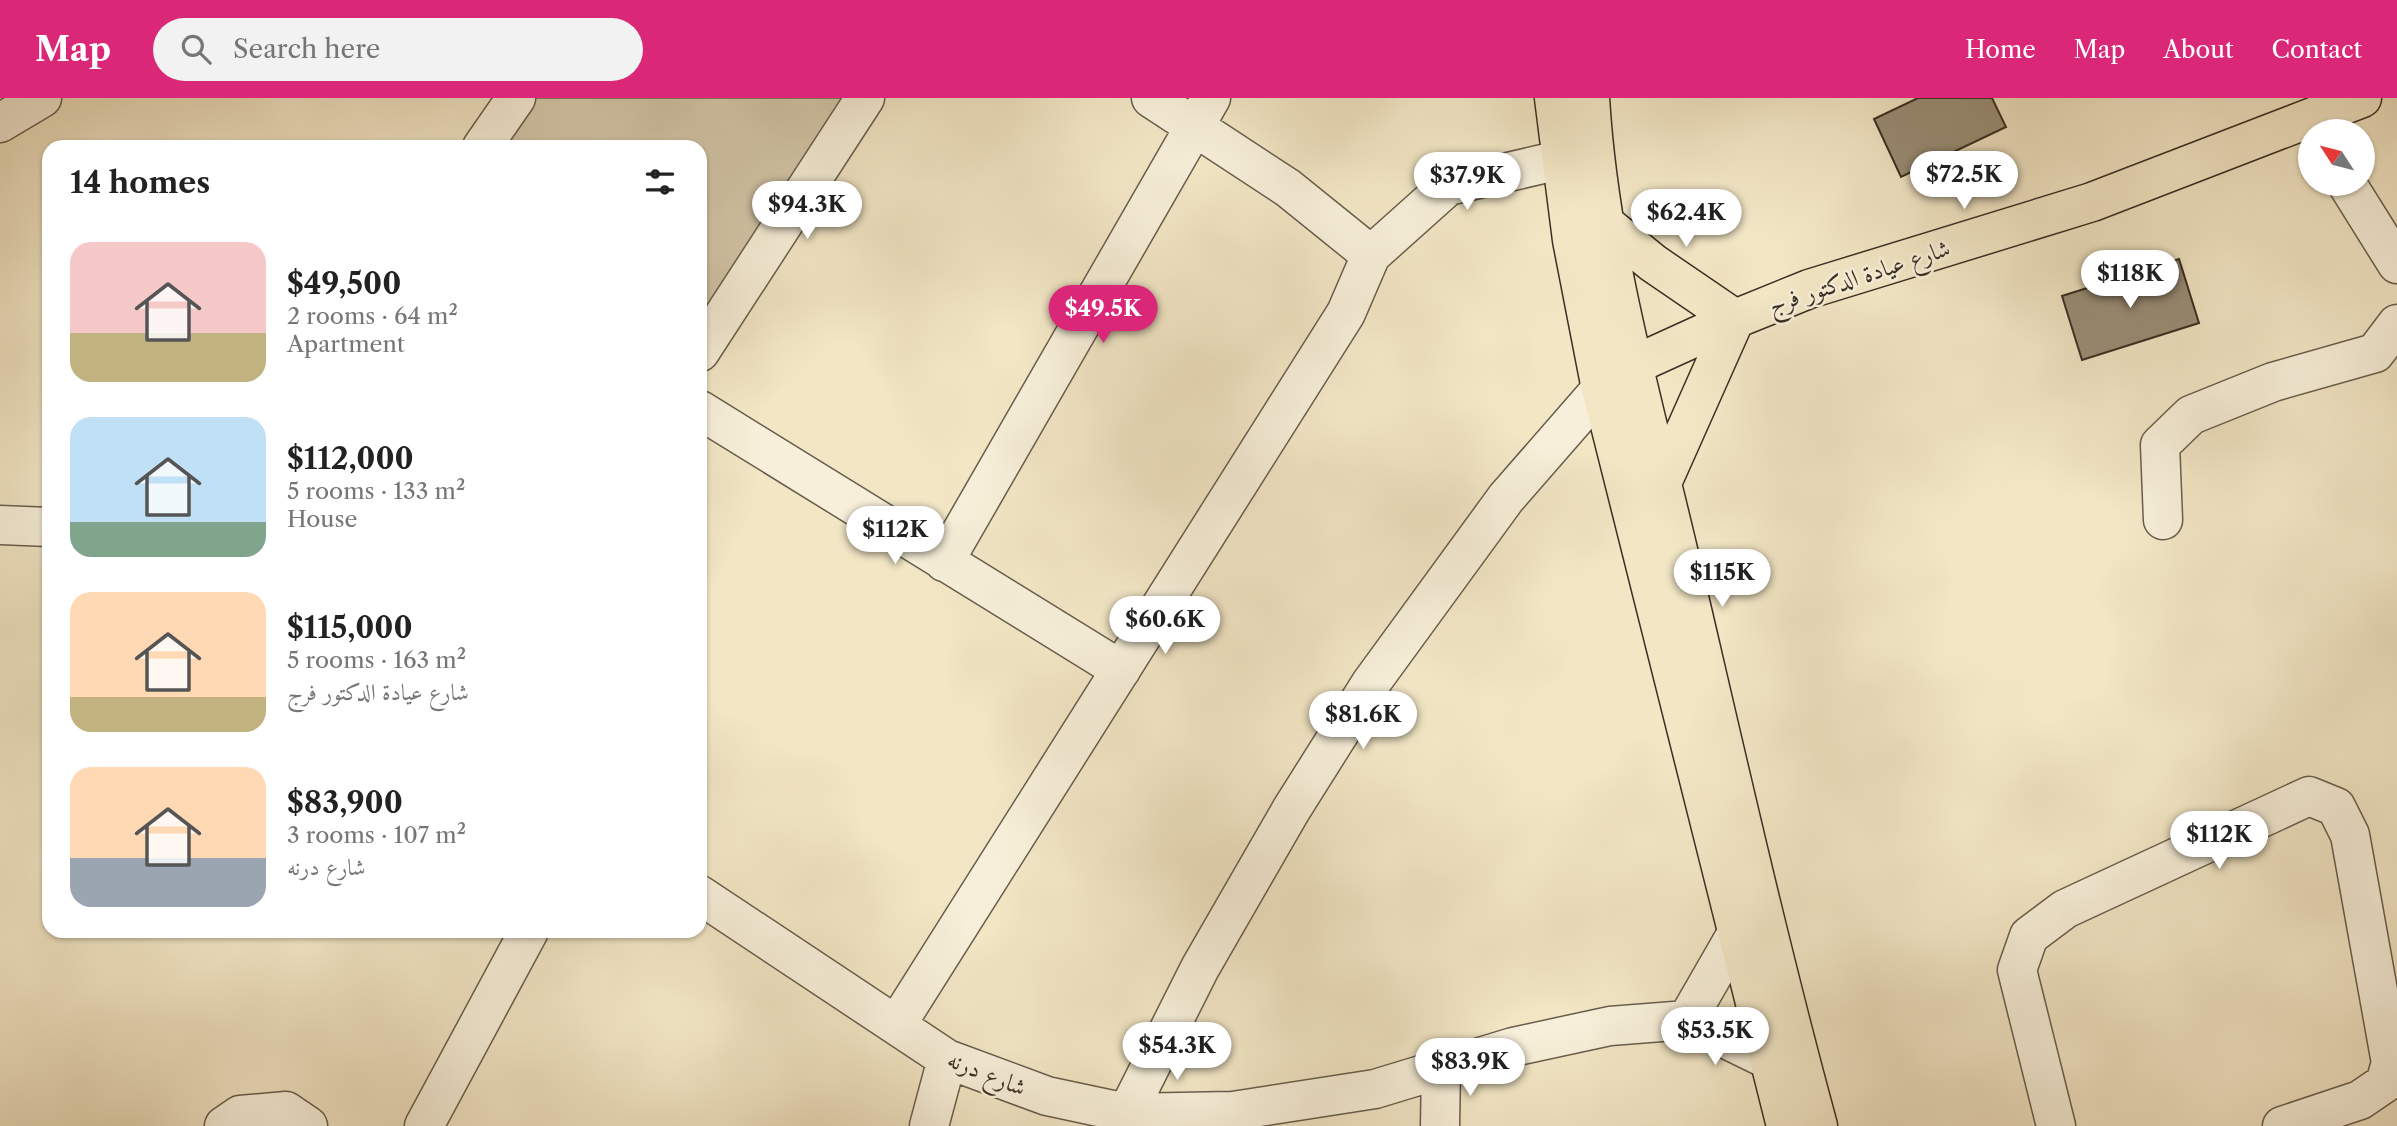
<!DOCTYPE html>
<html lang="en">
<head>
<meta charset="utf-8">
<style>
	body { margin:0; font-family:"Libre Caslon Text",Amiri,serif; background:#f2f2f2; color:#222; height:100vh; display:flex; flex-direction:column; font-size:26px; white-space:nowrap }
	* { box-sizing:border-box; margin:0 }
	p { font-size:23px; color:#767676 }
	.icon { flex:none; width:38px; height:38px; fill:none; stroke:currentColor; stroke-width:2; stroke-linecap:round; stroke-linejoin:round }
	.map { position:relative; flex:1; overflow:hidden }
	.drawer { position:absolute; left:42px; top:42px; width:665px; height:798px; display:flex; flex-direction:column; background:#fff; border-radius:21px; box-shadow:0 2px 5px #0004 }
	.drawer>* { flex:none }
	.needle { width:46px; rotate:306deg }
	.fabs { position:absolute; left:2298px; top:21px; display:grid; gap:14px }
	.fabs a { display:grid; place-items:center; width:77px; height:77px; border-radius:50%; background:#fff; box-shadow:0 2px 5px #0004; font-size:35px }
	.price { position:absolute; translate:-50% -60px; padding:0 16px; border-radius:24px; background:#fff; color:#222; font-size:23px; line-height:46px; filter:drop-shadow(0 2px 4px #0008) }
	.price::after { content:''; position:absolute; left:50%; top:42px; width:21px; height:16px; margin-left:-10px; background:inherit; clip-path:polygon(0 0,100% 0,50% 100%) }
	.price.on { background:#db2777; color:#fff }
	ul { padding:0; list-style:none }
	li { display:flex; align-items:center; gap:21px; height:175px; padding:0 28px }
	li span { display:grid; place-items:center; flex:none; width:196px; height:140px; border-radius:21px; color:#555 }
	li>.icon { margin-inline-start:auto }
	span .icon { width:84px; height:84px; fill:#fffc; stroke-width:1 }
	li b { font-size:30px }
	h2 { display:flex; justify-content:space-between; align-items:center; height:84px; padding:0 28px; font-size:30px }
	header { display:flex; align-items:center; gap:42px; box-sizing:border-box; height:98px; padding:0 35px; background:#db2777; color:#fff }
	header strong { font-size:33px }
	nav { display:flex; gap:38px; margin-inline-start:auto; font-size:24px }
	.search { width:490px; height:63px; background:#f2f2f2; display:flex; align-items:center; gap:18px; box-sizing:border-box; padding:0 24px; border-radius:38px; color:#767676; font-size:26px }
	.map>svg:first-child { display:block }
	.green { fill:#d3c7a9; stroke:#867b66; stroke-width:2 }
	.building { fill:#9a8e77; stroke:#3a2f23; stroke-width:2 }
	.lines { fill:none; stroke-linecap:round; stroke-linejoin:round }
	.minor-casing { stroke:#685d4c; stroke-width:41 }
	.major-casing { stroke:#3a2f23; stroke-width:41 }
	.minor { stroke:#f7efd9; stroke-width:38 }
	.major { stroke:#f2e6c5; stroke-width:38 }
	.labels { text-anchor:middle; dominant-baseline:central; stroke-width:5; stroke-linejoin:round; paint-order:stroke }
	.street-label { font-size:24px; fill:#3a2f23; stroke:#f7efd9 }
</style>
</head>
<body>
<header>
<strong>Map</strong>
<div class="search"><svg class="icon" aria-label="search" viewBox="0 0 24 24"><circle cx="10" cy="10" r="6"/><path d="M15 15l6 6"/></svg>Search here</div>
<nav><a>Home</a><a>Map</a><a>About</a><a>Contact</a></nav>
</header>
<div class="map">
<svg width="2397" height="1028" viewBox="0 0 2397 1028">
	<rect width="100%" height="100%" fill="#f2e6c5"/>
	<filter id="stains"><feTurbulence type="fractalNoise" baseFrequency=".00286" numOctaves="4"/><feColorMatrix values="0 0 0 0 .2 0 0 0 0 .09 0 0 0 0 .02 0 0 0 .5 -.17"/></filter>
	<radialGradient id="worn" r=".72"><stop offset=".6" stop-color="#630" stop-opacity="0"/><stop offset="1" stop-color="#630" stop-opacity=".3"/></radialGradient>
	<path class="green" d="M525 0H851L700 231V49H491Z"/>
	<path class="building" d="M1918 0H1992L2006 29 1901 79 1874 21Z
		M2179 161 2199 225 2082 262 2062 198Z"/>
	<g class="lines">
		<defs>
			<path id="minor" d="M1151 0 1288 90 1371 157
				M0 25 42 0
				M482 49 516 0
				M2347 86 2397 166
				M700 254 865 0
				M700 312 1121 572
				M2163 422 2160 347 2191 317 2273 284 2375 255 2397 226
				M0 427 49 429
				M944 464 1211 0
				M700 797 947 961 1047 998 1127 1015 1233 1013 1375 991 1513 949 1610 928 1687 922 1769 962 1792 978
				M1687 922 1737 835
				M897 926 1346 215 1371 157 1448 88 1560 62
				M1127 1015 1200 870 1291 712 1371 585 1506 400 1601 291
				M224 1028 240 1017 286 1013 308 1028
				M424 1028 529 833
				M929 1028 947 961
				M1440 1028 1441 971
				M2056 1028 2017 872 2029 838 2065 811 2309 698 2336 709 2350 737 2391 965 2385 985 2360 1002 2282 1028"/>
			<path id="major" d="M1554 0 1572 142 1601 291 1786 1028
				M1590 0C1599 152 1643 304 1678 452 1723 644 1766 837 1818 1028
				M1604 125 1653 165 1735 221 1662 385
				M1615 281 1634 267 1735 221 1809 191 2092 104 2362 0"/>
		</defs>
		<use href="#minor" class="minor-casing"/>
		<use href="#major" class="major-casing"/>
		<use href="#minor" class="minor"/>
		<use href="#major" class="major"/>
	</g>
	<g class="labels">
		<g class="street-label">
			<text transform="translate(1859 178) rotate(-18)">شارع عيادة الدكتور فرج</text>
			<text transform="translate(987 975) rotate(22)">شارع درنه</text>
		</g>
	</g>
	<rect width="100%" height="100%" filter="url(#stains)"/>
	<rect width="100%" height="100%" fill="url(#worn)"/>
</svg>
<div class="fabs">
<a><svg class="needle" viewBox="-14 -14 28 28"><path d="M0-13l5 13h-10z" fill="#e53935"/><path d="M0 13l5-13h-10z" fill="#767676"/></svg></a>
</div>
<b class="price" style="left:1964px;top:113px">$72.5K</b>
<b class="price" style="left:1467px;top:114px">$37.9K</b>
<b class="price" style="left:807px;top:143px">$94.3K</b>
<b class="price" style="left:1686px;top:151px">$62.4K</b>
<b class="price" style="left:2130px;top:212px">$118K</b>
<b class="price on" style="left:1103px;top:247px">$49.5K</b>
<b class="price" style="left:895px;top:468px">$112K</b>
<b class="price" style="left:1722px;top:511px">$115K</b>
<b class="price" style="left:1165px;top:558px">$60.6K</b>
<b class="price" style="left:1363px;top:653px">$81.6K</b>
<b class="price" style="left:2219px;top:773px">$112K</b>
<b class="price" style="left:1715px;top:969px">$53.5K</b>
<b class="price" style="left:1177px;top:984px">$54.3K</b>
<b class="price" style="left:1470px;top:1000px">$83.9K</b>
<section class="drawer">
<h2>14 homes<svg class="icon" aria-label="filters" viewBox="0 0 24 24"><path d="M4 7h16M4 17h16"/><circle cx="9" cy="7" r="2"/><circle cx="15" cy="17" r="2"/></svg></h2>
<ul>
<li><span style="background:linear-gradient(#f6c9c9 65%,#c2b280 0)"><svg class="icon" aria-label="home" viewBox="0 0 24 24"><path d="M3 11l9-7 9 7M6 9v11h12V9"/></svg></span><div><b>$49,500</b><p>2 rooms · 64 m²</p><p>Apartment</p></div></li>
<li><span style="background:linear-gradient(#bfe0f5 75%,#7fa58c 0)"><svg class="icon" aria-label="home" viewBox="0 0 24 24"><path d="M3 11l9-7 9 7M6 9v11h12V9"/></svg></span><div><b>$112,000</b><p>5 rooms · 133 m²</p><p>House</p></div></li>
<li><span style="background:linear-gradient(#ffd9b3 75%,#c2b280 0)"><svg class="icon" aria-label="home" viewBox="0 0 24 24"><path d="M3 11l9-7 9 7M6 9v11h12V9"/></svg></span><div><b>$115,000</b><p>5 rooms · 163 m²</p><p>شارع عيادة الدكتور فرج</p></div></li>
<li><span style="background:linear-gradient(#ffd9b3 65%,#9aa5b1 0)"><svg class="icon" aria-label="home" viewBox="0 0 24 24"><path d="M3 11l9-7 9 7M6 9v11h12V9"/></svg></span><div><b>$83,900</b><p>3 rooms · 107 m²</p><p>شارع درنه</p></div></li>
</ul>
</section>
</div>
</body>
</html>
